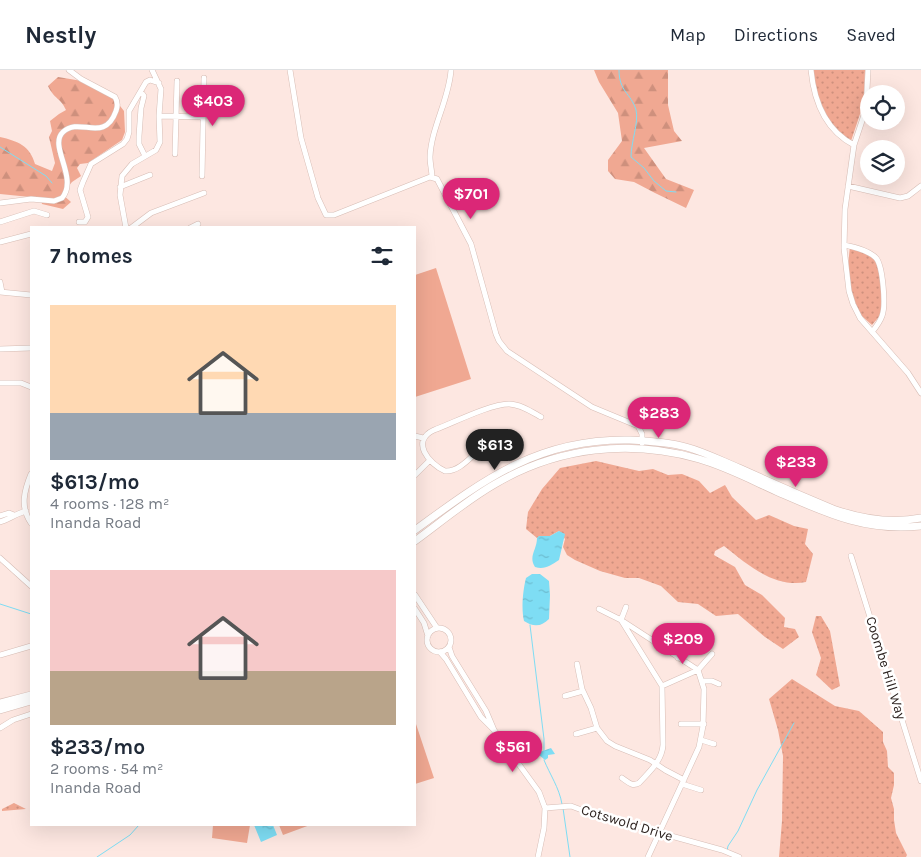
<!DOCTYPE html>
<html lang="en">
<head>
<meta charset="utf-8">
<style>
	body { margin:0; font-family:Karla,sans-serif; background:#f2f2f3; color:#1f2937; height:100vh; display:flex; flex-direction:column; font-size:19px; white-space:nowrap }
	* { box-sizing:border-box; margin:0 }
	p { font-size:16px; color:#747a83 }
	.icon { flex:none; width:28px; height:28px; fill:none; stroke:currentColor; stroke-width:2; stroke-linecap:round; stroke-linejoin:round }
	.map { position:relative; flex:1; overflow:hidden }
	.side { position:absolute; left:30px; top:156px; width:386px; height:600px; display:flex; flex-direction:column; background:#fff; border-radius:0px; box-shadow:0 5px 20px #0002 }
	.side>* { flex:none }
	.fabs { position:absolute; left:860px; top:15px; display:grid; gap:10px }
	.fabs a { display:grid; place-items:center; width:45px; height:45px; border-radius:50%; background:#fff; box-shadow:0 5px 20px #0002; font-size:25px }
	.price { position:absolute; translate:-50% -42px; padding:0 11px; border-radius:18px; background:#db2777; color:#fff; font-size:16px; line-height:32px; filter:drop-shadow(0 1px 2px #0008) }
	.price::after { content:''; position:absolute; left:50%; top:30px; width:15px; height:11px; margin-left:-8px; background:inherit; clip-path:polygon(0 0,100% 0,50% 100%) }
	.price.active { background:#222; color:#fff }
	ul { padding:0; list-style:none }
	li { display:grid; align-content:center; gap:10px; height:265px; padding:0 20px }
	li span { display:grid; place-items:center; height:155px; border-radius:0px; color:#555 }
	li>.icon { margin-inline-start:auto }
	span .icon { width:90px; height:90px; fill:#fffc; stroke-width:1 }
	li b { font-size:21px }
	h2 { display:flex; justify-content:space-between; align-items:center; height:60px; padding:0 20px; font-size:21px }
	header { display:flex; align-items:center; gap:30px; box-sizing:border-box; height:70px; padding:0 25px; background:#fff; border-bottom:1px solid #e0e1e3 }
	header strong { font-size:24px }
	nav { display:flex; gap:28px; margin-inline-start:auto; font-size:18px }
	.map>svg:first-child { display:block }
	.grass { fill:url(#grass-dots) }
	.forest { fill:url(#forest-firs) }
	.garden { fill:#f0a892 }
	.water { fill:url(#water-ripples) }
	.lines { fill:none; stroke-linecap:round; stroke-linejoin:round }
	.stream { stroke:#7eddf4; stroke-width:1 }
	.street-casing { stroke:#d7bdb5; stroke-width:6 }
	.secondary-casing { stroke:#d7bdb5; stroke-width:8 }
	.street { stroke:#fff; stroke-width:5 }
	.secondary { stroke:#fff; stroke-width:7 }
	.labels { text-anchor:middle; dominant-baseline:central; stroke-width:5; stroke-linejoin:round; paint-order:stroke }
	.street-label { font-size:14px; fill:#2c221f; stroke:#fff }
</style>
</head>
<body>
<header>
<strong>Nestly</strong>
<nav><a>Map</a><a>Directions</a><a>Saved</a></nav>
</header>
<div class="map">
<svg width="921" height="787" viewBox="0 0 921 787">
	<defs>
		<pattern id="grass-dots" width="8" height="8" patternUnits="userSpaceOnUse" patternTransform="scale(1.25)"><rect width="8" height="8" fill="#f0a892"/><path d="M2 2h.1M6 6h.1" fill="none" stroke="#ce907d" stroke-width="1.8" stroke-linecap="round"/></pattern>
		<pattern id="forest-firs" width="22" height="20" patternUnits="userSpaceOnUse" patternTransform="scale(1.25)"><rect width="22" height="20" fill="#f0a892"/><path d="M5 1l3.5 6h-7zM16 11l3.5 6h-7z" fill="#ce907d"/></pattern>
		<pattern id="water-ripples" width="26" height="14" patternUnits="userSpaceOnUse" patternTransform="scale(1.25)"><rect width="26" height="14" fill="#7eddf4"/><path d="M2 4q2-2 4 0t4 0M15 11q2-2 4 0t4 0" fill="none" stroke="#6dbdd1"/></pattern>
	</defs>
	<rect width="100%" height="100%" fill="#fde7e1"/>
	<path class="grass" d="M812 0H865L864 32 851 71C843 65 833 59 826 51 816 37 814 16 812 0Z
		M850 176 879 191 883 242 872 255 856 241 847 205Z
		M596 391 639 401 653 399 668 405 682 404 699 411 710 423 725 415 732 427 756 450 769 445 794 456 808 459 805 474 813 484 806 512C774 518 748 495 724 476L715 481 714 485 735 497 745 515 762 525 785 548 784 557 795 559 799 567 783 579 765 567 738 544 716 546 698 534 678 532 661 516 639 508H625L600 501 575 490 567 485 563 477 565 469 559 461 550 466H540L537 468 526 459 528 442 542 419 560 398Z
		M816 546H821L830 561 840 616 832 620 816 605 821 588 812 562Z
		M792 609 835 636 859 641 883 662V672L887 681 888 697 894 703V715L891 728 894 739V750L896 763 907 785 906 787H779L782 751 783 686 778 660 769 629Z
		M14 733 26 739 2 741V739Z"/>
	<path class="forest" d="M594 0H668V35L674 61 682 71 644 78 666 109 694 120 686 138 655 123 634 112 615 109 608 101V90L622 71 618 43 599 12Z
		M58 7 82 11 113 27 124 41 125 62 122 70 88 93 80 94 77 98 81 106 72 112 62 124 71 132 63 139 42 134 40 128 0 124V67C18 71 30 76 35 94L52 101 55 93 49 67 52 61 50 51 59 44 66 40C61 28 54 29 48 16Z"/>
	<path class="garden" d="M436 198 471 309 415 327V205Z
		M415 651 434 708 415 714Z
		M213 755H250L247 773 212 768Z
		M279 755H310L283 765Z"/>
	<path class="water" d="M559 461 565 464 559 490C551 495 545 500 535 497 528 486 537 480 537 468L539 466H550Z
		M532 504H540L549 511 550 525 549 549C541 557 533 557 524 551 521 538 523 520 526 508Z
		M551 678 555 684 548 685V688L545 690 539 685 540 682Z
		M254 755H273L277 765 261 772Z"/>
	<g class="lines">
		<path class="stream" d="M619 0C619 22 631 23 636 40 639 52 631 72 631 87L644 98 654 111 666 121 676 122
			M0 77 46 106 52 113
			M0 534 31 544
			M530 555 544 669V683
			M544 690C550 705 559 717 562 734
			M563 738 570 787
			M727 781 728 776 738 761 757 720 794 653
			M97 787 130 765 139 755"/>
		<defs>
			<path id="street" d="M290 0 301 68 318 128 326 145H334L430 107 437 109 471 174 496 264 499 271 507 281 592 337 638 356 642 364V373
				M811 0C814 31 825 60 854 75
				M868 0 866 39 854 75 845 139 844 178 849 221 853 234 860 248 908 303 921 323
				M141 22 144 26 141 38 139 66V74L145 86
				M159 46 203 47
				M175 84 177 11
				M202 106 204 8
				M432 107C432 101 430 94 430 87 431 58 449 30 451 0
				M848 116 900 128 908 126 921 116
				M120 117 150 105
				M0 133 31 129 54 131 62 128C79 108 48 76 63 62 80 46 104 74 116 41 118 36 118 32 115 27L81 9 69 0
				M0 152 34 141 47 145
				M79 152H85L88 147 80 120 83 112 91 94 123 74 127 69 129 62V41L146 12 150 10 159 13
				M126 158 120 125 122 106 132 94 156 80 160 72 159 46 161 19 152 0
				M131 158 151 143 204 123
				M190 158 198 154
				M0 172 31 164
				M844 175C855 177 868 180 876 188 883 196 886 236 882 246 880 252 876 257 872 262
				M0 212 2 222
				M0 222 31 225
				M0 279 31 278
				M0 313H21L31 317
				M415 366 423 368
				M476.5 377a4.5 4.5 0 1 1 9 0a4.5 4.5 0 1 1-9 0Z
				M478 381C469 389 458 402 445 401 429 394 410 371 434 360 453 353 490 334 509 334 520 334 532 342 541 347
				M31 404C24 421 20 437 31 453
				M415 405 429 391
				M0 446 9 443 14 445
				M0 452C9 449 16 444 26 441
				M851 486 921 711
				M0 488 31 516
				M415 525 437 558
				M415 539 424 553 428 566
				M599 539 621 550 698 600 704 619 703 656 699 677 648 787
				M427 570a12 12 0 1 1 24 0a12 12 0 1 1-24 0Z
				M659 575 669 557
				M449 577 452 586 486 641 494 660
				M440 582 446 589 481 647 494 660 539 722 545 738 544 758 538 787
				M0 585 31 576
				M678 588 689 571
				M577 594 582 619 591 638 597 658 607 671 615 676 650 690 665 700 684 710
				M702 611H712L719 614
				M662 616 698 600 712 584
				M565 626 583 621
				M681 654H704
				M0 658 13 650 31 644
				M576 664 597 658
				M701 670 714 674
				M622 708C628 712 632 717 639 713 649 702 662 691 663 675L662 616 621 550 626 537
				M682 714 701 720
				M545 738 571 736 595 745 722 780 739 787"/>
			<path id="secondary" d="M415 460C485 409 539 368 630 370 649 371 668 372 686 377 705 382 722 391 739 398 770 412 802 426 833 439 862 449 891 454 921 448
				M415 471C441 452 467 430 495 414 558 377 630 369 699 389 727 397 753 411 780 423 828 444 867 462 921 456
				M0 633 31 625
				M0 640 31 631"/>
		</defs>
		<use href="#street" class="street-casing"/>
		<use href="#secondary" class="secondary-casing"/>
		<use href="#street" class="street"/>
		<use href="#secondary" class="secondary"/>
	</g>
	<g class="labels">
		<g class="street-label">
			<text transform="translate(886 598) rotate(73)">Coombe Hill Way</text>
			<text transform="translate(627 753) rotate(17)">Cotswold Drive</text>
		</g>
	</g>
</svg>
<div class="fabs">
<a><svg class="icon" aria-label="locate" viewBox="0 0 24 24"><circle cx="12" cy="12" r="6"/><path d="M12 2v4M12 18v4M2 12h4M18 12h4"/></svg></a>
<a><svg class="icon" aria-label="layers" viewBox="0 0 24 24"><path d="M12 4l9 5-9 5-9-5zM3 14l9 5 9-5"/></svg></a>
</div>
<b class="price" style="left:213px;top:57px">$403</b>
<b class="price" style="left:471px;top:150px">$701</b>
<b class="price" style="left:659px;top:369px">$283</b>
<b class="price active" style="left:495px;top:401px">$613</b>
<b class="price" style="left:796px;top:418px">$233</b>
<b class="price" style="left:683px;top:595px">$209</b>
<b class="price" style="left:513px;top:703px">$561</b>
<section class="side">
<h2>7 homes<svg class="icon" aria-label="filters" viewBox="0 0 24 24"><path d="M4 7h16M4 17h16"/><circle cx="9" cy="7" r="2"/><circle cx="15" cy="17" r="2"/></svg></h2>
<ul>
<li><span style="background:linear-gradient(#ffd9b3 70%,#9aa5b1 0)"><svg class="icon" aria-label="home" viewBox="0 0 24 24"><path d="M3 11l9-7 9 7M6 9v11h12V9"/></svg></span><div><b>$613/mo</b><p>4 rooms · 128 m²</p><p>Inanda Road</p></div></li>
<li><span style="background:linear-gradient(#f6c9c9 65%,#b9a48a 0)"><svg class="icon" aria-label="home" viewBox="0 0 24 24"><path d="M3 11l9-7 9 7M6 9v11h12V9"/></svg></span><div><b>$233/mo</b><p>2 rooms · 54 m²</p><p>Inanda Road</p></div></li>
</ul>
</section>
</div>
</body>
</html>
